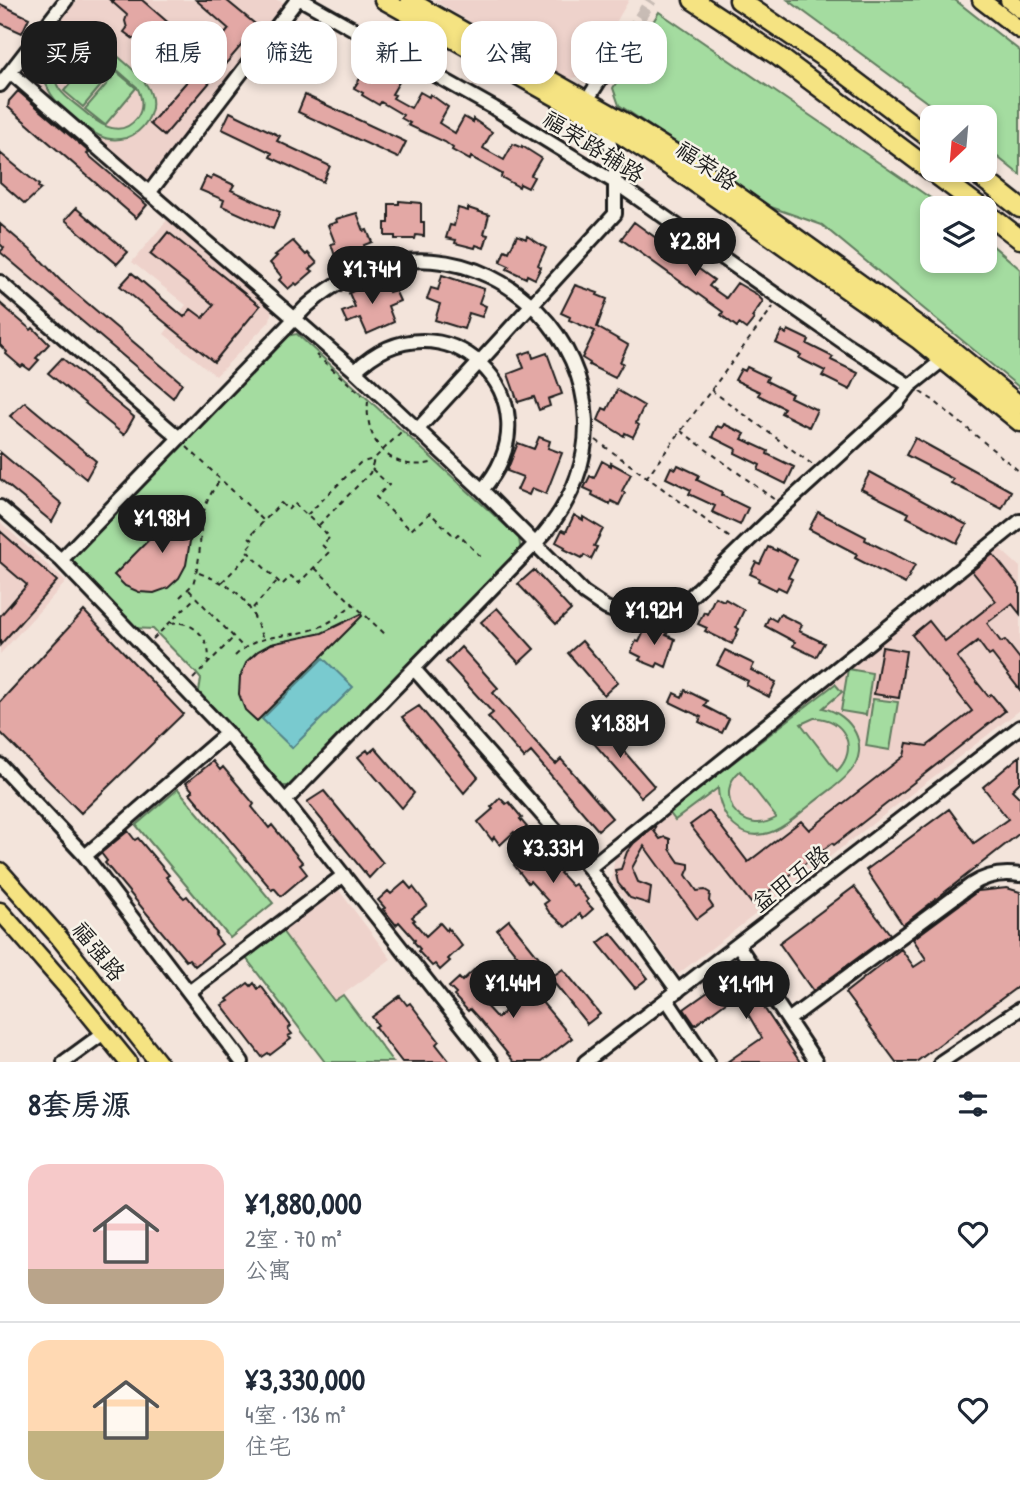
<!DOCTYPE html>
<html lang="zh">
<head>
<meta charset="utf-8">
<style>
	body { margin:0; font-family:"Patrick Hand","LXGW WenKai TC",sans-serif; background:#f6f6f7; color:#1f2937; height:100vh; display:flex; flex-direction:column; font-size:26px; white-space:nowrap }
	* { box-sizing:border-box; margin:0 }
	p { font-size:23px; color:#747a83 }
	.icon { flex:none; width:38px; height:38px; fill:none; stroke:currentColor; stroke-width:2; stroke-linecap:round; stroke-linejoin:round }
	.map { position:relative; height:1062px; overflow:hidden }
	.details { display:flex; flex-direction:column; background:#fff; flex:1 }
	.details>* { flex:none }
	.hud { position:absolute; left:21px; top:21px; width:978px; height:63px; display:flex; gap:14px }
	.needle { width:46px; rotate:206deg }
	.fabs { position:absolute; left:920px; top:105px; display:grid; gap:14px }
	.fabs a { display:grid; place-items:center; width:77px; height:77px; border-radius:14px; background:#fff; box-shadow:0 4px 10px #0003; font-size:35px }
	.price { position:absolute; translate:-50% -60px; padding:0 16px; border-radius:24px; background:#1c1c1c; color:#fff; font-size:23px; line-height:46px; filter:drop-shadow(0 2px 4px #0008) }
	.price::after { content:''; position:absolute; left:50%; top:42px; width:21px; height:16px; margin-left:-10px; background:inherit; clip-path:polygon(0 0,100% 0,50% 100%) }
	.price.on { background:#222; color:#fff }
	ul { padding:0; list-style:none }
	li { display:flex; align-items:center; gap:21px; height:175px; padding:0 28px }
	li+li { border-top:2px solid #e0e1e3 }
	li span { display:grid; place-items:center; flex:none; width:196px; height:140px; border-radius:21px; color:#555 }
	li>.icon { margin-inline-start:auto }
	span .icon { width:84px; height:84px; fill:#fffc; stroke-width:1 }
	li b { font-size:30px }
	h2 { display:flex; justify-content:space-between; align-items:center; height:84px; padding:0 28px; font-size:30px }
	.chip { padding:0 24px; border-radius:21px; background:#fff; box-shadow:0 4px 10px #0003; font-size:24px; line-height:63px }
	.chip.on { background:#1c1c1c; color:#fff }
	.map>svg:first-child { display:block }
	.built { fill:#eed2cb }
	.green { fill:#a4dca0; stroke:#607c5e; stroke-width:2; fill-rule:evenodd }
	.water { fill:#79cacf; stroke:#548487; stroke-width:2 }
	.building { fill:#e3a8a5; stroke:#1c1c1c; stroke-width:2 }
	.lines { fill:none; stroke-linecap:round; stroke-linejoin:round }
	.minor-tunnel { stroke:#c8bcb5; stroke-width:12; stroke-dasharray:12 6; stroke-linecap:butt }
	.minor-casing { stroke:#1c1c1c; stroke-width:18 }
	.major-casing { stroke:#1c1c1c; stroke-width:21 }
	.highway-casing { stroke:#1c1c1c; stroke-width:23 }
	.path { stroke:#1c1c1c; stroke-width:2; stroke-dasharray:5 5; stroke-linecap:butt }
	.minor { stroke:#f7f3e8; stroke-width:12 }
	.major { stroke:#f5e382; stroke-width:16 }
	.highway { stroke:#f5e382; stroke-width:18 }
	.labels { text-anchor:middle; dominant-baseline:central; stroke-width:5; stroke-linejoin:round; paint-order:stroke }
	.street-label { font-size:23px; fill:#1c1c1c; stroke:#f7f3e8 }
</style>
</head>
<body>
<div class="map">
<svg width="1020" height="1062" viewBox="0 0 1020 1062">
	<rect width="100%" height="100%" fill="#f3e4db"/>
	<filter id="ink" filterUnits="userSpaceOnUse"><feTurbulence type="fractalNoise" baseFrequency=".0143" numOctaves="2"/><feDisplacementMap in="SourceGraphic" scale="14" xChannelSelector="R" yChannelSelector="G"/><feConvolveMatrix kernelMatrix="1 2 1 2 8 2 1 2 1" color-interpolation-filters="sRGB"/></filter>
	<g filter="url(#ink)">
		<path class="built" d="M77 0H277L285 3 150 186 20 73Z
			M433 0H629L615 24 601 35 580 75 572 79 560 75Z
			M167 220 272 308 270 321 216 376 164 334 186 305 132 262Z
			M0 522 66 582 0 654Z
			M998 547 1020 567V710L678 974 611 881 616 849 659 818Z
			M338 889 391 959 334 1001 282 931Z"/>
		<path class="green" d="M788 0H955L1020 51V175L985 147V117H947Z
			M659 12 945 208H933V261H985V239L1020 269V388L822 225 771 207 619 105 613 88Z
			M79 38C97 39 107 47 121 59 140 75 163 94 147 121 142 129 135 135 126 138 118 140 108 140 100 136 87 130 58 106 51 94 35 69 53 44 79 38ZM79 48 93 50 99 54 137 87C142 97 144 108 137 118 119 141 96 122 80 108 74 103 65 97 60 90 47 72 61 52 79 48Z
			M95 54 114 70 83 107 64 91Z
			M117 72 136 88 105 125 85 109Z
			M297 334 519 538 521 553 295 786H277L198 697 201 679 196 673 153 629 131 628 73 567V551L279 337Z
			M848 669 872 673 866 715 841 711Z
			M835 684 842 692 823 708C851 714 872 746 850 772 841 784 825 793 813 803 801 812 788 825 774 831 741 845 719 817 718 788L675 820 669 812ZM814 718C844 717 860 749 837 771L801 724ZM740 771 776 817V818C760 827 744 824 733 809 726 795 728 781 740 771Z
			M873 699 898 702 890 750 866 746Z
			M178 789 273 903 230 938 136 825Z
			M282 931 334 1001 343 995 393 1062H325L246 958Z"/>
		<path class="water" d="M323 658 353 687 292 748 262 719Z"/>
		<path class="building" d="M110 0H142L207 56 229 29 196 0H226L260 28 251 34 164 136 150 124 196 71 149 31 139 43 124 32 127 28 125 21 127 15Z
			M0 4 29 18 22 33 0 23Z
			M304 23 324 36 314 51 294 39Z
			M374 62 382 67 383 64 402 77 392 94 395 95 393 98 411 108 420 92 429 97 430 94 448 107 439 123 455 133 464 117 473 122V119L492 132 483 148 504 160 513 144 522 148V146L541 158 531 175 534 177 528 188 520 184 519 187 501 177 502 174 471 157 470 160 452 150 453 148 445 142 408 125 410 123 401 118 403 115 381 102 379 105 362 95 363 93 354 88 361 77 364 79Z
			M18 91 89 152 87 154 147 205 136 218 8 107 9 101Z
			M305 95 406 142 398 158 298 112Z
			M230 112 280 136 277 141 330 166 323 182 270 157 272 153 222 129Z
			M0 153 39 185 38 187 41 189 25 204 0 182Z
			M213 175 234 185 231 190 280 212 273 229 222 206 224 200 200 190 206 177 211 180Z
			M399 201 421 203V222H424V236L416 235 415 239H395V236H385V223H389V204H399Z
			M76 208 128 252 117 264 65 220Z
			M458 208 468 211V208L489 215 484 234 488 235 484 248 476 245 475 248 455 243 456 240 446 238 450 225 454 226Z
			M357 213 364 231 367 230 372 242 364 245 365 248 346 256 345 253 335 256 331 244 335 243 328 225 337 222 336 219Z
			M634 222 714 280 709 286 726 298 737 283 756 294 763 301 752 317 754 319 746 329 739 324 737 327 721 315 723 312 621 239Z
			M0 224 34 253 60 280 182 383 173 398 0 252 4 248 0 244Z
			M168 232 260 306 214 362 120 286 132 273 184 317 191 309 203 318 214 305 150 254Z
			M517 235 526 239 527 236 546 248 538 265 541 267 535 279 527 275 526 278 507 269 509 266 500 262 505 250 509 252Z
			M293 241 306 255 308 253 317 263 310 269 313 271 297 285 295 283 288 289 279 280 282 277 270 263 277 256 275 255Z
			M442 275 484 289 479 303 486 306 482 317 469 313 464 329 435 320 440 304 427 299 431 288 438 290Z
			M383 278 389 292 395 290 400 301 388 306 394 322 367 334 360 318 347 323 342 312 355 307 349 293Z
			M575 285 598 293 597 295 607 299 597 327 628 345 620 362 623 363 615 378 589 365 590 363 582 358 595 331 569 320 570 317 561 313Z
			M0 303 31 330 33 328 49 344 36 358 39 360 30 370 23 365 21 367 6 354 7 352 0 345Z
			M788 330 809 340 807 344 833 357 831 360 858 373 850 390 822 376 825 371 799 358 801 355 776 343 782 331 786 334Z
			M531 351 533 358 547 353 562 394 548 399 550 406 539 410 534 397 518 402 508 374 524 368 519 355Z
			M62 358 134 417 124 435 48 373Z
			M747 367 768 377 766 381 792 394 790 397 817 410 809 427 781 413 784 408 758 395 760 392 735 380 741 369 745 371Z
			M617 390 644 406 636 423 639 425 633 437 625 433 624 436 598 420 603 408 607 410Z
			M25 402 96 461 86 479 10 416Z
			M724 424 745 434 742 439 768 451 767 454 794 467 786 484 758 470 760 465 735 453 736 449 712 437 717 426 722 428Z
			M539 437 550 441 548 448 562 453 546 494 532 488 529 495 517 490 523 477 507 471 518 443 534 449Z
			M915 438 1011 491 1002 509 951 483 953 479 906 455Z
			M0 452 62 504 52 522 0 479Z
			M602 461 611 466V463L631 474 622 491 625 493 619 505 611 501 610 504 592 495 593 492 584 488 590 476 594 478Z
			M678 465 699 475 697 480 722 492 721 495 748 508 740 525 712 512 715 506 689 494 691 490 666 478 671 467 676 469Z
			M870 472 967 525 957 543 907 517 909 513 861 489Z
			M187 501 199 513 190 541 186 565 179 578 168 588 154 593 139 592 125 586 114 575Z
			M818 512 866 537 865 540 915 565 905 584 855 558 857 554 809 529Z
			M574 515 583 520V517L603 529 594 546 597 547 591 559 584 555 582 558 564 549 565 547 556 542 562 530 566 532Z
			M0 531 57 581 0 645V616L27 585 0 562Z
			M768 547 777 551V549L797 560 788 577 792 579 786 591 778 587 776 590 758 581 759 578 750 574 756 562 760 564Z
			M993 554 1020 588V614L1012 604 987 623 1001 642 1005 640 1020 659V690L992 654 989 656 978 641 957 657 988 696 991 694 1005 711 834 845 832 843 752 904 690 825 709 811 748 862 801 821 809 830 904 756 907 743 927 746 972 711 912 635 929 621 945 641 996 601 972 571Z
			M534 570 571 610 556 624 518 584Z
			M715 597 724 601 725 599 744 610 736 627 739 629 732 644 705 631 707 628 698 624 704 612 707 614Z
			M497 608 534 649 519 663 481 622Z
			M84 611 183 714 81 813 0 732V702Z
			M361 614 362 616 257 721 245 710 239 694 240 677 247 661 258 651 271 644 322 633Z
			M780 614 802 625 799 631 824 643 816 657 793 646 795 642 765 626 769 617 776 621Z
			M646 627 655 630 657 627 668 632 666 635 675 639 666 667 658 663 656 667 639 660 641 657 631 652 636 641 639 642Z
			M582 641 618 682 604 695 568 653Z
			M461 647 498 688 493 693 550 758 556 764 561 759 612 818 598 830 531 752 524 758 488 717 493 713 446 662Z
			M882 647 906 651 899 698 874 694Z
			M725 650 754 664 751 670 776 682 769 697 746 685 748 681 717 665Z
			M685 690 707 701 704 706 729 719 722 733 699 722 701 717 670 702 674 693 682 697Z
			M419 706 478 777 464 793 402 717Z
			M593 725 598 731 603 727 654 786 641 797 584 732Z
			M375 748 414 793 402 808 358 757 367 750 369 753Z
			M1020 756V782L1012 790 1020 798V833L903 925 866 870 949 809 974 843 1008 819 983 787Z
			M213 761 220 770 223 767 254 804 252 807 265 823 269 828 272 825 303 863 300 865 307 874 281 896 274 888 272 890 190 793 193 791 186 783Z
			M324 791 383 863 369 878 307 802Z
			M500 798 506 804 509 802 522 818 520 819 527 827 517 835 514 832 500 845 494 837 492 840 478 822 493 809 491 807Z
			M655 826 656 828 654 831 660 839 665 837 670 839V849L679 862 689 864V868L686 875 697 891 705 890 710 893 709 901 713 907 697 919 644 846 632 868 638 882 651 887 649 904 630 898 618 883 615 870 621 869 627 852 634 843Z
			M128 831 135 840 138 838 169 875 166 877 179 893 184 898 187 896 217 933 215 935 222 944 195 966 189 959 186 961 105 863 107 861 101 853Z
			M537 841 542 848 545 845 558 861 556 863 563 870 560 873 572 886 575 884 588 900 586 902 593 909 583 918 580 914 566 927 549 912 544 904 548 901 530 881 528 883 514 865 529 853 526 850Z
			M405 882 411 889 413 887 427 905 412 917 415 920 413 921 426 936 440 923 447 931 448 928 462 946 448 959 450 961 440 970 435 964 432 966 418 951 420 949 414 942 415 940 399 922 396 925 383 909 385 908 378 900 388 891 391 894Z
			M854 887 890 934 813 991 779 943Z
			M1007 888 1020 892V985L916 1062H896L845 993 901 949 914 967 926 959 913 939 978 891Z
			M509 920 546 966 534 976 497 930Z
			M611 933 648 978 635 988 598 943Z
			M476 968 482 976 484 973 498 991 484 1004 497 1018 531 989 572 1038 541 1062H514L480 1020 470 1009 468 1011 454 996 456 994 449 987 459 978 462 981Z
			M563 969 600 1014 587 1024 550 978Z
			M739 970 800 1062H727L762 1038 745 1009 734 996 695 1025 684 1009Z
			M248 983 251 986 254 983 258 989 261 986 291 1026 288 1029 292 1034 288 1036 291 1039 270 1055 268 1053 262 1057 222 1005 229 1001 227 999Z
			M400 996 407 1005 410 1003 439 1041 436 1044 450 1062H402L375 1027 378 1025 372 1017Z"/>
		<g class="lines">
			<path class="minor-tunnel" d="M620 48 651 0"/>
			<defs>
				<path id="minor" d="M302 0 494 108 616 183 846 344 910 386
					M10 72 355 371 482 490 584 593 606 608 633 618H657L676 611 784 506 897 403 910 386 944 359
					M0 85 66 0
					M584 105 620 48
					M149 193 297 0
					M0 282 178 437
					M355 371C442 286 562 399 482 490
					M417 430 615 214V164L605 125
					M0 507 61 560 227 733 285 801 491 1062
					M61 560 306 307C469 163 686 384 535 544L285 801
					M414 669 589 868 678 991
					M0 765 85 856 242 1062
					M85 856 227 733
					M589 868 1020 521
					M738 945 816 1062
					M189 992 344 875
					M667 1000 708 1062
					M788 1020 971 885C986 875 1002 872 1020 875
					M64 1062 105 1032
					M585 1062 1020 727
					M941 1062 1020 1009"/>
				<path id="major" d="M383 0 605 125 688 179 919 341 1020 423
					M409 0 622 120 707 173 952 349 1020 405
					M981 0 1020 30
					M1009 0 1020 9
					M0 871 57 935 158 1062
					M0 911 71 992 128 1062"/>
				<path id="highway" d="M693 0 778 56 981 208
					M739 0 826 59 933 140
					M972 170 1020 208
					M985 212 1020 239"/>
			</defs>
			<use href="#minor" class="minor-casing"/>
			<use href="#major" class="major-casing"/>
			<use href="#highway" class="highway-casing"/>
			<path class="path" d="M316 355 362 395
				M711 390 813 465
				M920 392 933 400 1020 472
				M368 401C364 443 392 474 435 462
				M681 431 775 500
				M596 440 733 540
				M187 447 263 520
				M372 469 389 485 376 497 411 530 430 513 455 537 458 534 482 558
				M646 478 773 307
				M281 503 288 510 294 503 330 537 322 545 329 552 299 583 291 576 282 585 246 550 254 541 249 537Z
				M307 515 360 463 373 459
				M319 525 370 473 374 459 402 431
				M315 568 387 636
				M199 573C238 588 248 597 262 637
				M222 582 249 555
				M189 590 243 647
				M180 597 193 584 195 577C206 538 192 515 221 479
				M253 608 277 581
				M171 623C193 619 213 641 208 663
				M153 639 196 597
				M235 656C262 630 286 640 317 628 331 623 342 613 353 604
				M193 679 233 638"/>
			<use href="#minor" class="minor"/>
			<use href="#major" class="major"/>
			<use href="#highway" class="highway"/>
		</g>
	</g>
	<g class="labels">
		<g class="street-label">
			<text transform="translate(594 146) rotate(32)">福荣路辅路</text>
			<text transform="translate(707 165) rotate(34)">福荣路</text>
			<text transform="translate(790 878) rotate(-38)">益田五路</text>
			<text transform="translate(99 951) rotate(51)">福强路</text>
		</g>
	</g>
</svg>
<div class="fabs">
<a><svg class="needle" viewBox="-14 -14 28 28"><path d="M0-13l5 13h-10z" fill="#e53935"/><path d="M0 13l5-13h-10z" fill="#747a83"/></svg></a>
<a><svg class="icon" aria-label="layers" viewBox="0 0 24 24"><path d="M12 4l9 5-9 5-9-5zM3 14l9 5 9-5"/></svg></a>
</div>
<b class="price" style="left:695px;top:278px">¥2.8M</b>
<b class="price" style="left:372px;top:306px">¥1.74M</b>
<b class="price" style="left:162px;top:555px">¥1.98M</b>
<b class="price" style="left:654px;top:647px">¥1.92M</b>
<b class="price on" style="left:620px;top:760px">¥1.88M</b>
<b class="price" style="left:553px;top:885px">¥3.33M</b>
<b class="price" style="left:513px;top:1020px">¥1.44M</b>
<b class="price" style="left:746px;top:1021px">¥1.41M</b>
<div class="hud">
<a class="chip on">买房</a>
<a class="chip">租房</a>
<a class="chip">筛选</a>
<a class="chip">新上</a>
<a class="chip">公寓</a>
<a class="chip">住宅</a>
</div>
</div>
<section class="details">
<h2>8套房源<svg class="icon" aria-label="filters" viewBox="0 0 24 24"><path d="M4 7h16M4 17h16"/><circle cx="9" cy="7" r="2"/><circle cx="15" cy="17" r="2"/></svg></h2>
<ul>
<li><span style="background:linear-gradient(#f6c9c9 75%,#b9a48a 0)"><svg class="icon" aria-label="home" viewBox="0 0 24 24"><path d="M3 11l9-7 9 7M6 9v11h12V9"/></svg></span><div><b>¥1,880,000</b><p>2室 · 70 m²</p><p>公寓</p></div><svg class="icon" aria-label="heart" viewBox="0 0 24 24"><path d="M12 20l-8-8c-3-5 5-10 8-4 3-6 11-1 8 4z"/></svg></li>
<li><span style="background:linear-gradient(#ffd9b3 65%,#c2b280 0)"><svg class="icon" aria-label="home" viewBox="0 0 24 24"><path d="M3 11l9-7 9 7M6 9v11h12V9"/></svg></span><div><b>¥3,330,000</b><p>4室 · 136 m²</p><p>住宅</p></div><svg class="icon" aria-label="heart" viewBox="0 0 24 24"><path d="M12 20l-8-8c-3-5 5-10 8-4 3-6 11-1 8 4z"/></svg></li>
</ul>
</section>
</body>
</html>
